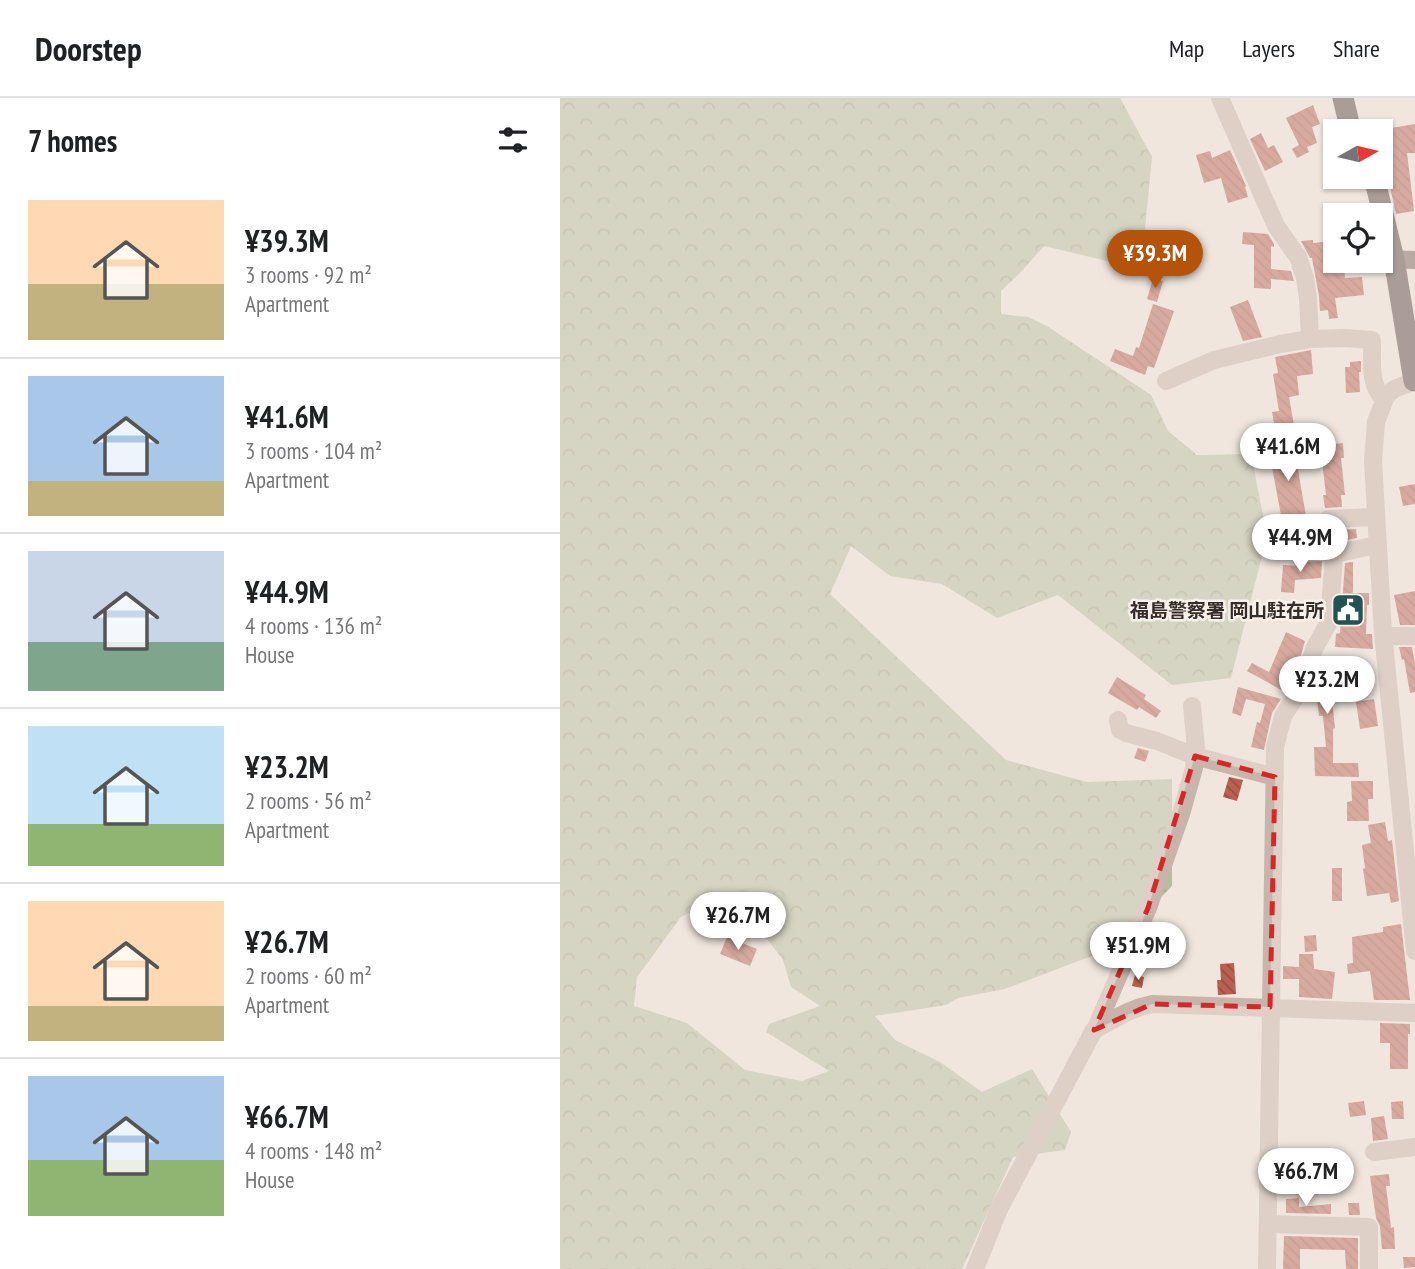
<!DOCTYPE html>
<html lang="en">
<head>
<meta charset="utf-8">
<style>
	body { margin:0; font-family:"PT Sans Narrow","Noto Sans JP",sans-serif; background:#f6f6f6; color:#202124; height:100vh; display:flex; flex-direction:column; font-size:26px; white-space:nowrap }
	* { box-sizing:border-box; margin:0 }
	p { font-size:23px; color:#757577 }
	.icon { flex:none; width:38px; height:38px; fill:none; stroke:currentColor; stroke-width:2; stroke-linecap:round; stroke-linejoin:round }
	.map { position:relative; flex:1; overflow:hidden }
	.sheet { display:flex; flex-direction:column; background:#fff; width:560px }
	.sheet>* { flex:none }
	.needle { width:46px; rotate:82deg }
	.controls { position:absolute; left:763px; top:21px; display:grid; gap:14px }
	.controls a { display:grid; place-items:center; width:70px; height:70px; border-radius:0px; background:#fff; box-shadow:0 2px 5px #0004; font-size:35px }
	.price { position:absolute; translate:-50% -60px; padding:0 16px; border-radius:24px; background:#fff; color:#222; font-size:23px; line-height:46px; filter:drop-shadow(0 2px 4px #0008) }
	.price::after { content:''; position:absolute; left:50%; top:42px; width:21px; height:16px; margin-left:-10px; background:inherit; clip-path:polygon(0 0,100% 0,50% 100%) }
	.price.current { background:#b45309; color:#fff }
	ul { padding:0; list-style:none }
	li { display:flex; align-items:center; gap:21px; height:175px; padding:0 28px }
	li+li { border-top:2px solid #e0e0e0 }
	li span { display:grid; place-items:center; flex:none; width:196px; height:140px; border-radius:0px; color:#555 }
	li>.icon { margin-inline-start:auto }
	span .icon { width:84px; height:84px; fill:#fffc; stroke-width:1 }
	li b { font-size:30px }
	h2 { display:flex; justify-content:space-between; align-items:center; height:84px; padding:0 28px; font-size:30px }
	header { display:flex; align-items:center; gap:42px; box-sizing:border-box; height:98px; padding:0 35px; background:#fff; border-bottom:2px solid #e0e0e0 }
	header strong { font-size:33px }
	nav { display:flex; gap:38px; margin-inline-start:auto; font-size:24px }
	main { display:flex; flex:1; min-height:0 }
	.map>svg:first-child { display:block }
	.forest { fill:url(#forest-crowns); fill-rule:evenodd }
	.building { fill:url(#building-back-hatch) }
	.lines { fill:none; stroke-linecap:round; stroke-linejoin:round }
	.minor { stroke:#c7b5ab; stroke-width:18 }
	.major { stroke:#76625c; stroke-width:18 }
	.highway { stroke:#564641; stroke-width:21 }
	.marked { fill:none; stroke:#d62828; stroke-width:5; stroke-dasharray:14 9; stroke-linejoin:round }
	.labels { text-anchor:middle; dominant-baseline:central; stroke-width:5; stroke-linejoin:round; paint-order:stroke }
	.poi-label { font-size:19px; font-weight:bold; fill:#362c2a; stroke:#f8f0ea; text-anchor:end }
</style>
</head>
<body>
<header>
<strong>Doorstep</strong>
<nav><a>Map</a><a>Layers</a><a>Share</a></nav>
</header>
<main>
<section class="sheet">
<h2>7 homes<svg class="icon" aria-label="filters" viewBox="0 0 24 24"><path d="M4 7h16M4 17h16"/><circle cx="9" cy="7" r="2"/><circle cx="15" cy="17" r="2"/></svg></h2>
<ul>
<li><span style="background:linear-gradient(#ffd9b3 60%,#c2b280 0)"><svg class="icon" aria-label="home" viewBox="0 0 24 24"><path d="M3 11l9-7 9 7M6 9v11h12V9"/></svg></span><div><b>¥39.3M</b><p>3 rooms · 92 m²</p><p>Apartment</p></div></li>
<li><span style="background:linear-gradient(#a9c7e8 75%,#c2b280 0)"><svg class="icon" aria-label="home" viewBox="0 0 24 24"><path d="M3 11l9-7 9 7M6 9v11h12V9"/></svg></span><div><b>¥41.6M</b><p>3 rooms · 104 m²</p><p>Apartment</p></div></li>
<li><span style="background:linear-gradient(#c9d6e8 65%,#7fa58c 0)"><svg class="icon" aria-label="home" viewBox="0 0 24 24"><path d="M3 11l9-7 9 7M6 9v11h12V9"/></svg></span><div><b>¥44.9M</b><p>4 rooms · 136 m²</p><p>House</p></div></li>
<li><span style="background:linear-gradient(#bfe0f5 70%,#8fb573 0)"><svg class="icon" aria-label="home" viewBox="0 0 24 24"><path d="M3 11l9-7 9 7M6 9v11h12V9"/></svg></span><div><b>¥23.2M</b><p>2 rooms · 56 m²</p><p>Apartment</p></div></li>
<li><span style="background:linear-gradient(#ffd9b3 75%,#c2b280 0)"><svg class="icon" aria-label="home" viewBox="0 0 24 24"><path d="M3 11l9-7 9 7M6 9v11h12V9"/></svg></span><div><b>¥26.7M</b><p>2 rooms · 60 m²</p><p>Apartment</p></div></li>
<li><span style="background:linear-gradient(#a9c7e8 60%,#8fb573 0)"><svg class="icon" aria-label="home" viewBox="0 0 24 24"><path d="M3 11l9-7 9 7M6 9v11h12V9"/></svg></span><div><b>¥66.7M</b><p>4 rooms · 148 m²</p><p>House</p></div></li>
</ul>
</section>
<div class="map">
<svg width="855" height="1171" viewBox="0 0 855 1171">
	<defs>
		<pattern id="forest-crowns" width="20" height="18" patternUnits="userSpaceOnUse" patternTransform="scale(1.75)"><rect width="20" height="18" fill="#b7be9f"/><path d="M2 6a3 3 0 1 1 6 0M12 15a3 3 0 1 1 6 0" fill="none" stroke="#9ea389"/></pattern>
		<pattern id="building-back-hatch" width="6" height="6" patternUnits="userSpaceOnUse" patternTransform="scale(1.75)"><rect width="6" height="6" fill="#bb5f51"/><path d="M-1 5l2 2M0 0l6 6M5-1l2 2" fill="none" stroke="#994f43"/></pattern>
	</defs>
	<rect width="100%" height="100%" fill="#f0e6de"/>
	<path class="forest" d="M0 0H560L592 59 581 171 484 148 460 175 441 193V216L468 219 487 228 591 297 608 333 637 357 691 356 707 438 671 580 612 587 498 497 437 520 382 486 330 478 291 448 270 496 446 662 527 684 612 681V788L550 851 445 891 398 900 386 907 315 918 335 942 380 964 422 994 472 971 511 1034 505 1052 453 1059 402 1171H0ZM148 805 181 822 208 842 223 862 231 889 260 908 209 926 206 934 269 973 242 983 185 972 127 925 74 908 77 879 121 819Z"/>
	<path class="building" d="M753 7 760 26 752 29 757 45 747 49 749 54 737 60 732 51 739 47 726 20Z
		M855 26V55H847L854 113 836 116 830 89H831L829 68H830L825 31Z
		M701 35 708 50 714 47 723 64 705 73 690 41Z
		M670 52 686 88 685 89 688 99 668 105 661 80 644 85 636 57 650 53 652 60Z
		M683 134 708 136 714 146V149L711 148V171L731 173 734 183 711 181V191L694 190V147L682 146Z
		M753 142V145L772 143 775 170 784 169 785 180 802 179 804 197 775 200 778 220 769 221 768 212 760 213 759 198 752 160H750L741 143Z
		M593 181 603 183 597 204 587 201Z
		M688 202 702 239 683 243 670 209Z
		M593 206 614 213 594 270 588 268 585 277 550 263 555 251 573 258 576 249 579 250Z
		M751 252 753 276 737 278 739 297 729 299 734 327 715 330 712 314 719 313 713 276 718 275 715 259Z
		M801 263V274H799L800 294 786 295 785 269H790V264Z
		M783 345 784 360H781L785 397H781L782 409 765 410 763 397H766L762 362H757L756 348Z
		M734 349 746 418 722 422 709 354Z
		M855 386V406L843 408 839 389Z
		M796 431 797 440 779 443 777 432Z
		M762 463 761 480 735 482 734 495 721 494 723 467 741 468V464Z
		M793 464V495H809V507H807L806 536H812L813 551 775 549 776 536 780 535 785 465Z
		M855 493V527H840L834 497Z
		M726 534 745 543 735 578 725 594 687 573 692 565 709 574Z
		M839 549H852L855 566V594L850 595 844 561 842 562Z
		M780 568V580L763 581V569Z
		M798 571H812V585L797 584Z
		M557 579 586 597 584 601 601 613 596 620 579 609 577 612 548 595Z
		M678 589 721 601 712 615 704 652 691 649 697 624 700 625 705 606 686 601 681 618 672 615Z
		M771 593 775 630 773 631V649H766L763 618H759L757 599 761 598V594Z
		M814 601 818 628 800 631 796 604Z
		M754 649H773V665H798L799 679 755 678Z
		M578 650 589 653 585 664 574 660Z
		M669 679 683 682 677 703 663 699Z
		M791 683H813V701H808L809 723H787V704L792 703Z
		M825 724 828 743 832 742 839 803 831 805 829 795 807 798 803 771 805 770 802 747 811 745 808 727Z
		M772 770H782V803H772Z
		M841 826 850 902H814L810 873 788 876 787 866 793 865 792 839 823 834V829Z
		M756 837 757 853 745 854 744 838Z
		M167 839 197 851 190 868 160 856Z
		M739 856H753L754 871 775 874 772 901 739 899V881H723V868L739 869Z
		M674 865 676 896 658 897 657 882H661L660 866Z
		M575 877 584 879 582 890 572 888Z
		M820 925 850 926V936H848V971H830V945H820Z
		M804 1003 806 1017 790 1019 788 1005Z
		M843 1003 844 1021H832L831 1004Z
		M824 1018 828 1041 813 1043 811 1020Z
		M829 1076 830 1088H826L831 1130 834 1129 835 1151H822L820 1128 816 1120 810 1078Z
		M739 1100V1109L771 1106V1116L726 1115V1101Z
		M788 1105H799L800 1117H789Z
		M724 1138 798 1140V1171H786L785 1152 740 1151V1171H723Z
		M843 1159H855V1169L844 1170Z"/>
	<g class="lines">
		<path class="minor" d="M660 0 716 128 738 159 745 180 748 200 750 241
			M606 283 654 262 720 246 750 241 785 240 812 242C813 263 808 286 824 301
			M854 283 834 291 826 298 816 324 813 363 823 535 855 853
			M768 421 816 419
			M824 538H855
			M558 622 560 632 566 635 597 643 635 658 715 679
			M535 932 588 810 621 716 634 670 636 650 632 608
			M814 1054 855 1049
			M708 1126 809 1129V1171
			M415 1171 439 1111 534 932C555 921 568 911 592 906L855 915
			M707 1171 715 649 723 618 744 586 754 551 769 524 774 458 779 455 817 447"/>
		<path class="major" d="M821 161 855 162"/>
		<path class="highway" d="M783 0 791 33
			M814 79 834 161 854 283"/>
	</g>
	<path d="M0 0H855V1171H0ZM635 658 715 679 710 909 592 906 534 932 588 810Z" fill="#f0e6de" fill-opacity=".55" fill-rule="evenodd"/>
	<path class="marked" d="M635 658 715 679 710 909 592 906 534 932 588 810Z"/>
	<defs>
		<symbol id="civic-square" viewBox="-11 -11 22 22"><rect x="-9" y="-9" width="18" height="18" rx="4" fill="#235452" stroke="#f8f0ea"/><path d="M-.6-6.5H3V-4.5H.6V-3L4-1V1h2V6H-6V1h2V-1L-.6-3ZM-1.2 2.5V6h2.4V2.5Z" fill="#fff"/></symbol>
	</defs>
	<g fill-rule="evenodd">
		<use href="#civic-square" x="769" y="493" width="38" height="38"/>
	</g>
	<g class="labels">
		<g class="poi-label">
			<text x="764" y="512">福島警察署 岡山駐在所</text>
		</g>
	</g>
</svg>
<div class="controls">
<a><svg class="needle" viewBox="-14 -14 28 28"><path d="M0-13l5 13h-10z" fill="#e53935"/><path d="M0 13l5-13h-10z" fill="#757577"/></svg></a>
<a><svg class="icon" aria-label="locate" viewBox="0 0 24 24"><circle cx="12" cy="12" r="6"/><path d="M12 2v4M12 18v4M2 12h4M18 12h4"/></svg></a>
</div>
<b class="price current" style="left:595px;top:192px">¥39.3M</b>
<b class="price" style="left:728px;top:385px">¥41.6M</b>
<b class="price" style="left:740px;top:476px">¥44.9M</b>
<b class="price" style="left:767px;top:618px">¥23.2M</b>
<b class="price" style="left:178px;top:854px">¥26.7M</b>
<b class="price" style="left:578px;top:884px">¥51.9M</b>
<b class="price" style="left:746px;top:1110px">¥66.7M</b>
</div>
</main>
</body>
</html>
